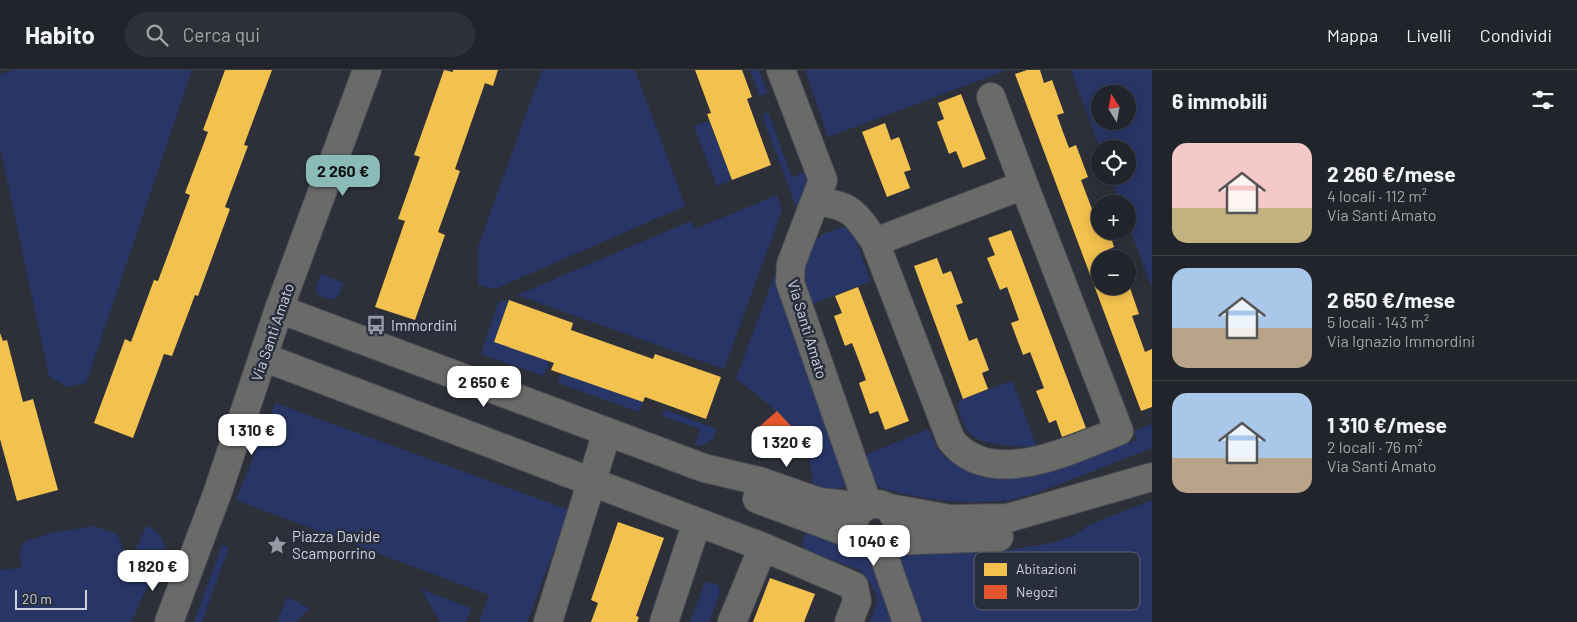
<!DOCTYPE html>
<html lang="it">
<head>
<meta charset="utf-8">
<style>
	body { margin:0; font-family:Barlow,sans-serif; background:#2e3037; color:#f1f3f6; height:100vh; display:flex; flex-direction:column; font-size:19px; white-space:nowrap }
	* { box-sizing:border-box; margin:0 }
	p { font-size:16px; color:#a2a4a9 }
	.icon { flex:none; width:28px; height:28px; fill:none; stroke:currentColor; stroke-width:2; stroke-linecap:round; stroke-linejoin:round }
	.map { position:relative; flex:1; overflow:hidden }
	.sheet { display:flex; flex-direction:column; background:#22242b; width:425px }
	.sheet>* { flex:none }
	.needle { width:32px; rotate:349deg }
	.buttons { position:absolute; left:1091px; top:15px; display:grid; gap:10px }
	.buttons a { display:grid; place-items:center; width:45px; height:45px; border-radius:50%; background:#22242b; box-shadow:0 2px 12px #0003,0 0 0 1px #3f4147; font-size:25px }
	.scale { position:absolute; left:15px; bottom:12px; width:72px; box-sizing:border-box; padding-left:5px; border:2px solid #cfd3dd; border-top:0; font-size:14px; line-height:18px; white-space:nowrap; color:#cfd3dd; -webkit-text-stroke:4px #282e3e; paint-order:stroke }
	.price { position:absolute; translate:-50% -42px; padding:0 11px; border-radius:10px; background:#fff; color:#222; font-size:16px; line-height:32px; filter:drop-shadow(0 1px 2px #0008) }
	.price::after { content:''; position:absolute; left:50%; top:30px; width:15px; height:11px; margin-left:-8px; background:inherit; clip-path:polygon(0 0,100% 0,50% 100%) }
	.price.on { background:#8bbbb9; color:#111 }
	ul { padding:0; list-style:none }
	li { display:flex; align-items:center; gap:15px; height:125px; padding:0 20px }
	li+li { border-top:1px solid #3f4147 }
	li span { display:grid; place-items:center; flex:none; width:140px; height:100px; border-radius:15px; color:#555 }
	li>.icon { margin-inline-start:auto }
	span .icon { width:60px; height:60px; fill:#fffc; stroke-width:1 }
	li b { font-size:21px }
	h2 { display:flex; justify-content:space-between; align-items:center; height:60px; padding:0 20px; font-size:21px }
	header { display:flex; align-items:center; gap:30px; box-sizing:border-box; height:70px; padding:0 25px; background:#22242b; border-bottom:1px solid #3f4147 }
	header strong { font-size:24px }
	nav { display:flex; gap:28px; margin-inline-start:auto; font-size:18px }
	.search { width:350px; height:45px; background:#2e3037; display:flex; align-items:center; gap:12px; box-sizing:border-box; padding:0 18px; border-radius:28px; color:#a2a4a9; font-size:19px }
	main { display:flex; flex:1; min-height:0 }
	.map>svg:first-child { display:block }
	.green { fill:#283667; fill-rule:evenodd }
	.homes { fill:#f2c14e }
	.shops { fill:#e4572e }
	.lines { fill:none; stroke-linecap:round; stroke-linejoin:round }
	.minor-casing { stroke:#484b52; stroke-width:30 }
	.minor { stroke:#6a6a69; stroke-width:28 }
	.labels { text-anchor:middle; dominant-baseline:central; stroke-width:5; stroke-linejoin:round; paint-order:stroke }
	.poi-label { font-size:15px; fill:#cfd3dd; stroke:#282e3e; text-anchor:start }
	.street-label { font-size:15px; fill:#cfd3dd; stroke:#282e3e }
	.key { fill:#282e3e; stroke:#5a606e; stroke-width:1 }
	.key-label { font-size:14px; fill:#cfd3dd }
</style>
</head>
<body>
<header>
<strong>Habito</strong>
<div class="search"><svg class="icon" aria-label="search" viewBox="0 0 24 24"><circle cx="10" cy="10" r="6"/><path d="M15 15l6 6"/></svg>Cerca qui</div>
<nav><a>Mappa</a><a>Livelli</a><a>Condividi</a></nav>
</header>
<main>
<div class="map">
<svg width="1152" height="552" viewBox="0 0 1152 552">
	<rect width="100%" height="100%" fill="#2d3039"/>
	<path class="green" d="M15 0H192L86 313 67 317 49 306 0 77V4Z
		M542 0H635L685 136 495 219 478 215V177Z
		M750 0H759L768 23 760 26Z
		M805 0H1007L828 67Z
		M1071 0H1152V218L1128 153V134H1120L1110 106H1128V79H1100ZM1100 24H1128V51H1100Z
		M768 42 792 107 809 101 798 142 762 45Z
		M709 51 732 110 717 116 694 56Z
		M777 125 782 140 724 299 517 225 691 151 695 159Z
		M850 155 871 211 812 234 801 201C815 166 812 167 850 155Z
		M776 201 848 413 837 420 812 417C816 367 772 336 736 309Z
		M321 204 344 213C338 230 334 233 317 224L316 217Z
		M509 230 549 291 544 306 481 284 499 231Z
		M561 303 643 332 639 342 558 313Z
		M1012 311 1037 377C1022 378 979 375 969 363 963 356 959 342 958 334L963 329Z
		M275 333 569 440 527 552H479L489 525 236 430Z
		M664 339 717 359 714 368 703 375H695L700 359 662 346Z
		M1152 354V378C1125 389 1098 399 1070 410 1048 418 1025 429 1001 431 960 435 913 429 874 415L863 386 928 359C931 366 935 377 941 383 958 401 993 409 1017 407 1028 406 1038 400 1048 403L1137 370 1134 361Z
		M1152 430V552H920L899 490 902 482 911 478 1003 481 1056 472 1077 464 1089 455Z
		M147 455C158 461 162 467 165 478L131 552H0V500L21 498 20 484 23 472 51 463 93 456 117 464 124 481 133 485Z
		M808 456 870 486 894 552H870L878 529 869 511 861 501 805 479 802 473Z
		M222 475 229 477 202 552H194Z
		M705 512 718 514 720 522 709 552H690Z
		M421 519 471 538 466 552H440Z
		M287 527 309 538 296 552H277Z"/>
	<path class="homes" d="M225 0H272L244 75 248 76 225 137 230 139 198 226 195 225 172 286 164 284 133 368 94 353 125 269 131 272 154 210 158 211 190 125 185 123 208 62 203 60Z
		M444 0 453 2V0H498L493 16 485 13 455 99 460 101 438 162 445 165 415 250 375 237 405 151 398 149 420 87 414 85Z
		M695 0H742L752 27 747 29 771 95 732 110 707 44 711 43Z
		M1027 0H1040L1044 13 1052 10 1064 43 1057 45 1063 62 1069 78 1076 75 1088 107 1081 110 1095 147 1100 146V161H1109L1114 177 1107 180 1110 189H1100V216H1128V212L1139 244 1132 246 1145 282 1152 279V337L1141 341 1015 4Z
		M961 24 986 89 963 98 956 81 949 84 937 52 944 49 938 33Z
		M885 53 891 70 899 67 911 100 904 102 910 118 887 127 862 62Z
		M1011 160 1086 358 1062 367 1056 350 1049 353 1036 321 1044 318 1030 282 1023 285 1011 253 1019 250 1007 217 1000 220 987 188 995 185 988 168Z
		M937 188 943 204 951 201 963 233 956 235 969 271 977 268 989 300 982 303 988 319 963 329 914 196Z
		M858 217 909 351 885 360 878 341 870 344 859 313 866 310 859 291 852 273 845 276 834 246 842 243 835 226Z
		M509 230 573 253 571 260 653 289 655 284 721 307 706 349 645 327 643 332 551 300 554 293 494 272Z
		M0 263 3 271 7 270 23 332 33 329 58 420 17 431 0 369Z
		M618 452 664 468 636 546 639 547 637 552H591L598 533 591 530Z
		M770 508 815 524 804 552H753Z"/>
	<path class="shops" d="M777 341 792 357 774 373 759 357Z"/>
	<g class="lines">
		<defs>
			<path id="minor" d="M781 0 823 110 791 194 790 212 868 435
				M991 27 1024 115
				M817 132C851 134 857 145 875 172L951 370C991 421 1072 379 1119 361L1024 115 875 172
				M279 239 704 398 759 411 819 432 865 437
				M263 287 763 477 854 516 857 531 849 552
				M757 429 859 467
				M889 438 897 450C900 500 829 465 863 438 871 432 880 433 889 438L950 449 1008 448 1152 407
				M890 471 999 467
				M882 475 885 489 907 552
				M169 552 217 424 279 239 367 0
				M548 552 607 362
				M664 552 697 452
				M732 552 763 477"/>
		</defs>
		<use href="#minor" class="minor-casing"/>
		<use href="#minor" class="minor"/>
	</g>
	<defs>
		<symbol id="bus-bare" viewBox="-9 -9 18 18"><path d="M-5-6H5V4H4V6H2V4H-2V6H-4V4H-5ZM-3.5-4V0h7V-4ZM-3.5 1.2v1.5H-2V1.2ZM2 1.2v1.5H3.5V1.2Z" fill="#969aa4" stroke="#282e3e" stroke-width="2.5" paint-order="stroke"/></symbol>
		<symbol id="sight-bare" viewBox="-9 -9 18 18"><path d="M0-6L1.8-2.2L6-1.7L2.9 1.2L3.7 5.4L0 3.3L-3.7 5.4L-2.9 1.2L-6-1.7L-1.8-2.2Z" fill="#969aa4" stroke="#282e3e" stroke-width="2.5" paint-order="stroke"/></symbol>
	</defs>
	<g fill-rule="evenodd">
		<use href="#bus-bare" x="362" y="241" width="28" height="28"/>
		<use href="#sight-bare" x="263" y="461" width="28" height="28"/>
	</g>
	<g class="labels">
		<g class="poi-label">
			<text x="391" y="255">Immordini</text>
			<text x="292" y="466">Piazza Davide<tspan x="292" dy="17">Scamporrino</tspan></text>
		</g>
		<g class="street-label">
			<text transform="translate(808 259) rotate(73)">Via Santi Amato</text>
			<text transform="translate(272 262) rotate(-71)">Via Santi Amato</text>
		</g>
	</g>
	<rect x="974" y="482" width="166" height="58" rx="8" class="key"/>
	<rect x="984" y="493" width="23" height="13" fill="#f2c14e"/>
	<rect x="984" y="515" width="23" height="14" fill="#e4572e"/>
	<g class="key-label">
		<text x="1016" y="504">Abitazioni</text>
		<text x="1016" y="527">Negozi</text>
	</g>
</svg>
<div class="buttons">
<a><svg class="needle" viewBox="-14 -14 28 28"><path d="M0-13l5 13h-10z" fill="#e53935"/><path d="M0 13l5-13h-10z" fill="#a2a4a9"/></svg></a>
<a><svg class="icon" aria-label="locate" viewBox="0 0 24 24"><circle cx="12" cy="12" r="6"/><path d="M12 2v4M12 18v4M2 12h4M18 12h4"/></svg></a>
<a>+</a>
<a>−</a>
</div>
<div class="scale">20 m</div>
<b class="price on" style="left:343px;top:127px">2 260 €</b>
<b class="price" style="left:484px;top:338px">2 650 €</b>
<b class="price" style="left:252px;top:386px">1 310 €</b>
<b class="price" style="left:787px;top:398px">1 320 €</b>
<b class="price" style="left:874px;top:497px">1 040 €</b>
<b class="price" style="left:153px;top:522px">1 820 €</b>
</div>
<section class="sheet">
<h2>6 immobili<svg class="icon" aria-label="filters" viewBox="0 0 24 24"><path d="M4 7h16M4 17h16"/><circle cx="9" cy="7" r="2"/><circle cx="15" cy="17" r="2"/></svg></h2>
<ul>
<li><span style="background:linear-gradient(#f6c9c9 65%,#c2b280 0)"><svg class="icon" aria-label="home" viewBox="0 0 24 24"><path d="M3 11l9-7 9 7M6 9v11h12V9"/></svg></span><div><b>2 260 €/mese</b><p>4 locali · 112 m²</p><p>Via Santi Amato</p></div></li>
<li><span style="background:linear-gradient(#a9c7e8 60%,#b9a48a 0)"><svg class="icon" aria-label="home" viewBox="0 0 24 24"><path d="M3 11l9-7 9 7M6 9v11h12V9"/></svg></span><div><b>2 650 €/mese</b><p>5 locali · 143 m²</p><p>Via Ignazio Immordini</p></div></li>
<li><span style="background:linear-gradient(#a9c7e8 65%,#b9a48a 0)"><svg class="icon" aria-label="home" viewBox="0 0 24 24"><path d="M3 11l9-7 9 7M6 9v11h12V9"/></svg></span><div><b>1 310 €/mese</b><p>2 locali · 76 m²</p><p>Via Santi Amato</p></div></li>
</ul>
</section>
</main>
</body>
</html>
